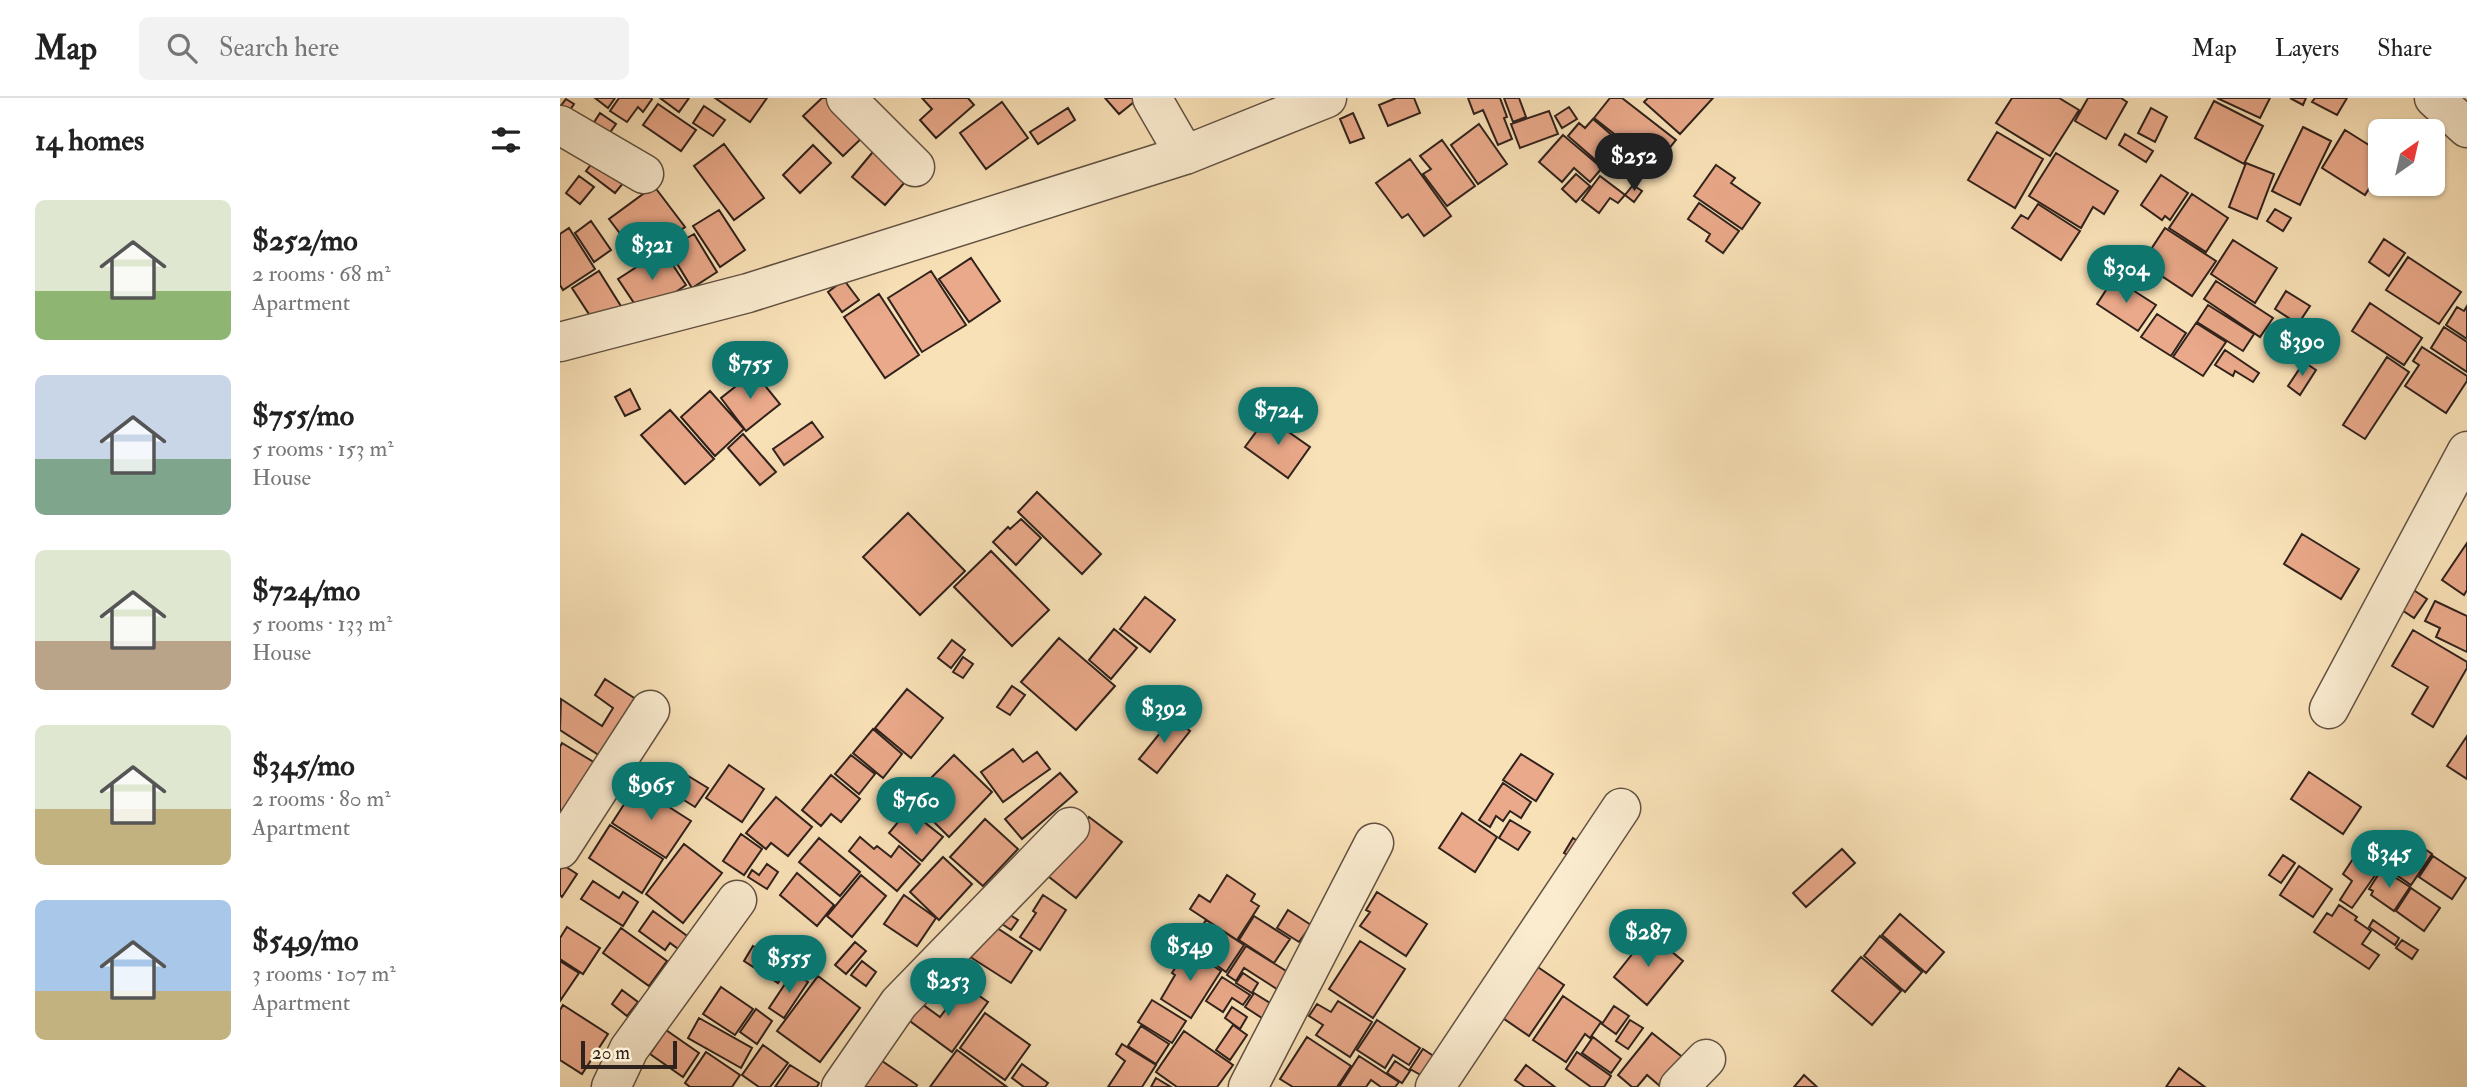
<!DOCTYPE html>
<html lang="en">
<head>
<meta charset="utf-8">
<style>
	body { margin:0; font-family:"IM FELL Double Pica",serif; background:#f2f2f2; color:#222; height:100vh; display:flex; flex-direction:column; font-size:26px; white-space:nowrap }
	* { box-sizing:border-box; margin:0 }
	p { font-size:23px; color:#767676 }
	.icon { flex:none; width:38px; height:38px; fill:none; stroke:currentColor; stroke-width:2; stroke-linecap:round; stroke-linejoin:round }
	.map { position:relative; flex:1; overflow:hidden }
	.details { display:flex; flex-direction:column; background:#fff; width:560px }
	.details>* { flex:none }
	.needle { width:46px; rotate:34deg }
	.fabs { position:absolute; left:1808px; top:21px; display:grid; gap:14px }
	.fabs a { display:grid; place-items:center; width:77px; height:77px; border-radius:10px; background:#fff; box-shadow:0 2px 5px #0004; font-size:35px }
	.scale { position:absolute; left:21px; bottom:18px; width:96px; box-sizing:border-box; padding-left:7px; border:4px solid #30221c; border-top:0; font-size:19px; line-height:24px; white-space:nowrap; color:#30221c; -webkit-text-stroke:5px #fbecd0; paint-order:stroke }
	.price { position:absolute; translate:-50% -60px; padding:0 16px; border-radius:24px; background:#0f766e; color:#fff; font-size:23px; line-height:46px; filter:drop-shadow(0 2px 4px #0008) }
	.price::after { content:''; position:absolute; left:50%; top:42px; width:21px; height:16px; margin-left:-10px; background:inherit; clip-path:polygon(0 0,100% 0,50% 100%) }
	.price.active { background:#222; color:#fff }
	ul { padding:0; list-style:none }
	li { display:flex; align-items:center; gap:21px; height:175px; padding:0 35px }
	li span { display:grid; place-items:center; flex:none; width:196px; height:140px; border-radius:10px; color:#555 }
	li>.icon { margin-inline-start:auto }
	span .icon { width:84px; height:84px; fill:#fffc; stroke-width:1 }
	li b { font-size:30px }
	h2 { display:flex; justify-content:space-between; align-items:center; height:84px; padding:0 35px; font-size:30px }
	header { display:flex; align-items:center; gap:42px; box-sizing:border-box; height:98px; padding:0 35px; background:#fff; border-bottom:2px solid #e0e0e0 }
	header strong { font-size:33px }
	nav { display:flex; gap:38px; margin-inline-start:auto; font-size:24px }
	.search { width:490px; height:63px; background:#f2f2f2; display:flex; align-items:center; gap:18px; box-sizing:border-box; padding:0 24px; border-radius:10px; color:#767676; font-size:26px }
	main { display:flex; flex:1; min-height:0 }
	.map>svg:first-child { display:block }
	.building { fill:#eaa98a; stroke:#30221c; stroke-width:2 }
	.lines { fill:none; stroke-linecap:round; stroke-linejoin:round }
	.minor-casing { stroke:#625243; stroke-width:41 }
	.minor { stroke:#fbecd0; stroke-width:38 }
</style>
</head>
<body>
<header>
<strong>Map</strong>
<div class="search"><svg class="icon" aria-label="search" viewBox="0 0 24 24"><circle cx="10" cy="10" r="6"/><path d="M15 15l6 6"/></svg>Search here</div>
<nav><a>Map</a><a>Layers</a><a>Share</a></nav>
</header>
<main>
<section class="details">
<h2>14 homes<svg class="icon" aria-label="filters" viewBox="0 0 24 24"><path d="M4 7h16M4 17h16"/><circle cx="9" cy="7" r="2"/><circle cx="15" cy="17" r="2"/></svg></h2>
<ul>
<li><span style="background:linear-gradient(#dfe7d0 65%,#8fb573 0)"><svg class="icon" aria-label="home" viewBox="0 0 24 24"><path d="M3 11l9-7 9 7M6 9v11h12V9"/></svg></span><div><b>$252/mo</b><p>2 rooms · 68 m²</p><p>Apartment</p></div></li>
<li><span style="background:linear-gradient(#c9d6e8 60%,#7fa58c 0)"><svg class="icon" aria-label="home" viewBox="0 0 24 24"><path d="M3 11l9-7 9 7M6 9v11h12V9"/></svg></span><div><b>$755/mo</b><p>5 rooms · 153 m²</p><p>House</p></div></li>
<li><span style="background:linear-gradient(#dfe7d0 65%,#b9a48a 0)"><svg class="icon" aria-label="home" viewBox="0 0 24 24"><path d="M3 11l9-7 9 7M6 9v11h12V9"/></svg></span><div><b>$724/mo</b><p>5 rooms · 133 m²</p><p>House</p></div></li>
<li><span style="background:linear-gradient(#dfe7d0 60%,#c2b280 0)"><svg class="icon" aria-label="home" viewBox="0 0 24 24"><path d="M3 11l9-7 9 7M6 9v11h12V9"/></svg></span><div><b>$345/mo</b><p>2 rooms · 80 m²</p><p>Apartment</p></div></li>
<li><span style="background:linear-gradient(#a9c7e8 65%,#c2b280 0)"><svg class="icon" aria-label="home" viewBox="0 0 24 24"><path d="M3 11l9-7 9 7M6 9v11h12V9"/></svg></span><div><b>$549/mo</b><p>3 rooms · 107 m²</p><p>Apartment</p></div></li>
</ul>
</section>
<div class="map">
<svg width="1907" height="989" viewBox="0 0 1907 989">
	<rect width="100%" height="100%" fill="#f9e1b7"/>
	<filter id="stains"><feTurbulence type="fractalNoise" baseFrequency=".00286" numOctaves="4"/><feColorMatrix values="0 0 0 0 .2 0 0 0 0 .09 0 0 0 0 .02 0 0 0 .5 -.17"/></filter>
	<radialGradient id="worn" r=".72"><stop offset=".6" stop-color="#630" stop-opacity="0"/><stop offset="1" stop-color="#630" stop-opacity=".3"/></radialGradient>
	<path class="building" d="M35 0H55L48 10Z
		M59 0H91L92 1 83 14 78 9 67 24 50 13Z
		M100 0H129L119 14Z
		M155 0H207L190 24Z
		M262 0H271L306 36 283 58 243 18Z
		M362 0H408L414 7 376 40 360 22 372 11Z
		M545 0H579L559 16Z
		M836 0H854L860 15 828 28 819 7Z
		M908 0H940L947 19 944 20 952 41 938 47 923 12 914 16Z
		M944 0H959L966 19 953 24Z
		M1050 0H1062L1116 42 1095 68 1034 20Z
		M1088 0H1153L1120 36 1084 4Z
		M1452 0H1499L1519 12 1490 58 1436 25Z
		M1528 0H1561L1567 4 1546 41 1515 23Z
		M1657 0H1710L1700 20Z
		M1730 0H1746L1743 7Z
		M1755 0H1787L1777 17 1752 4Z
		M6 1 14 6 6 18 0 9Z
		M1654 3 1703 28 1684 66 1635 40Z
		M442 4 468 40 426 71 400 35Z
		M98 6 136 32 121 53 83 27Z
		M144 8 165 22 153 38 133 25Z
		M1009 9 1017 21 1002 30 995 18Z
		M508 10 515 22 478 46 470 34Z
		M1591 10 1607 19 1595 44 1578 35Z
		M989 13 998 36 960 50 951 26Z
		M40 15 56 26 46 40 31 29Z
		M793 15 804 40 790 45 780 21Z
		M1033 21 1067 50 1047 72 1008 38 1019 25 1025 30Z
		M919 26 947 66 918 86 891 47Z
		M1743 29 1771 43 1740 107 1712 93Z
		M1785 32 1820 54V73L1805 97 1762 70Z
		M1437 34 1483 61 1455 110 1408 82Z
		M1565 36 1593 53 1586 64 1559 47Z
		M1003 37 1042 70 1030 84 1014 70 1002 84 979 64Z
		M882 42 915 88 887 108 863 76 871 71 860 58Z
		M164 46 204 100 174 122 134 68Z
		M253 47 271 65 240 95 223 77Z
		M317 49 351 77 325 107 292 79Z
		M40 55 69 78 55 95 26 73Z
		M1496 55 1558 93 1544 116 1533 109 1521 130 1469 98Z
		M850 61 891 118 864 138 848 116 842 120 816 85Z
		M1686 65 1714 76 1697 121 1669 109Z
		M1156 67 1175 80 1171 85 1200 105 1182 131 1134 98Z
		M1016 76 1030 88 1016 104 1002 91Z
		M1601 77 1628 95 1610 122 1605 118 1602 122 1581 107Z
		M19 78 34 89 20 106 6 95Z
		M1040 78 1065 97 1058 105 1050 100 1039 115 1022 102Z
		M1073 87 1082 93 1074 104 1065 97Z
		M94 88 125 129 80 162 49 121Z
		M1632 96 1668 120 1646 154 1609 130Z
		M1139 105 1179 133 1163 155 1146 143 1150 136 1128 121Z
		M1478 106 1520 133 1501 162 1452 130 1461 117 1468 121Z
		M1715 111 1731 120 1723 133 1707 123Z
		M159 112 185 152 160 169 133 128Z
		M31 123 51 152 34 164 15 135Z
		M9 130 35 171 3 192 0 187V136Z
		M1605 130 1656 163 1632 198 1582 165Z
		M134 136 157 174 132 190 108 151Z
		M1824 141 1845 155 1829 178 1809 164Z
		M1673 142 1717 170 1695 205 1651 176Z
		M103 152 126 187 82 217 58 181Z
		M1848 159 1901 194 1879 226 1826 192Z
		M411 160 440 203 409 224 379 181Z
		M39 173 64 213 38 230 12 190Z
		M371 173 406 227 362 254 328 200Z
		M1554 180 1596 207 1578 233 1537 206Z
		M284 182 299 202 282 214 268 194Z
		M1656 183 1713 220 1700 239 1644 201Z
		M1726 193 1750 208 1738 226 1715 211Z
		M319 196 359 257 325 280 284 219Z
		M1810 205 1862 240 1844 267 1792 233Z
		M1648 207 1694 236 1683 253 1637 224Z
		M1907 208V241L1886 227 1897 209 1904 213Z
		M1597 216 1626 235 1611 258 1581 239Z
		M1636 225 1666 244 1643 278 1613 259Z
		M1884 229 1907 244V274L1871 250Z
		M1862 249 1907 278V283L1886 315 1845 288 1859 267 1853 263Z
		M1665 252 1699 275 1693 284 1675 273 1673 278 1655 267Z
		M1827 259 1849 274 1805 341 1783 327Z
		M1744 264 1756 272 1740 297 1728 288Z
		M194 274 220 306 186 333 161 300Z
		M70 291 80 311 65 318 55 299Z
		M150 293 184 331 155 358 121 319Z
		M110 312 154 361 125 386 81 337Z
		M707 319 750 349 728 380 685 349Z
		M252 324 263 339 224 367 213 351Z
		M183 336 216 374 200 387 168 350Z
		M477 394 541 456 522 476 458 414Z
		M348 415 405 473 360 517 303 459Z
		M461 421 481 440 456 467 433 444 448 429 450 431Z
		M1742 436 1799 471 1781 501 1724 466Z
		M1907 445V492L1904 497 1882 482Z
		M431 453 489 512 452 548 394 489Z
		M1849 489 1867 501 1854 520 1836 508Z
		M585 499 615 522 590 554 560 531Z
		M1875 503 1907 518V554L1876 539 1880 530 1865 523Z
		M554 531 577 550 551 581 529 562Z
		M1853 532 1907 564V570L1873 629 1852 616 1868 589 1832 568Z
		M499 540 555 588 516 632 461 584Z
		M392 542 405 552 391 570 378 560Z
		M403 559 413 566 403 580 393 574Z
		M45 581 85 607 48 663 0 632 1 601 42 628 53 610 35 597Z
		M452 588 465 597 450 617 437 609Z
		M347 591 383 620 351 660 315 630Z
		M612 620 630 633 597 675 579 661Z
		M313 631 342 656 323 680 293 655Z
		M1907 638V681L1887 668Z
		M2 645 42 669 0 729V649Z
		M453 651 463 664 477 654 490 671 443 704 421 674Z
		M961 656 993 676 976 703 943 682Z
		M291 657 315 676 299 696 275 676Z
		M394 657 432 694 389 739 358 708 366 700 358 693Z
		M169 667 204 691 182 724 146 700Z
		M115 670 148 690 135 709 103 689Z
		M1749 674 1801 709 1783 736 1731 701Z
		M500 675 517 694 462 741 445 721Z
		M271 677 300 701 281 724 271 716 261 728 242 712Z
		M943 685 971 704 961 720 950 713 943 723 936 718 930 729 919 722Z
		M76 688 131 723 106 760 52 725Z
		M216 699 252 729 228 758 211 745 206 751 186 735Z
		M902 715 937 739 915 774 879 750Z
		M343 718 354 726 359 720 383 739 362 763 329 735Z
		M529 719 562 744 516 800 484 775Z
		M425 721 458 751 423 788 390 759Z
		M950 722 970 734 958 752 939 740Z
		M50 727 103 761 82 795 29 760Z
		M181 736 202 751 184 777 163 763Z
		M1843 736 1872 756 1851 787 1822 767Z
		M300 739 314 751 317 748 331 759 339 748 360 766 337 793 289 753Z
		M259 740 300 774 280 798 239 764Z
		M1013 740 1023 747 1014 761 1004 755Z
		M1804 744 1820 754 1809 771 1816 776 1792 810 1780 802 1792 783 1783 776Z
		M124 746 162 775 123 825 86 796Z
		M1282 751 1295 765 1246 809 1233 795Z
		M1723 757 1735 765 1721 785 1709 777Z
		M1873 758 1906 780 1892 801 1859 779Z
		M383 759 412 786 379 822 350 794Z
		M207 766 218 774 207 791 188 779 192 772 199 777Z
		M3 767 17 776 2 799 0 797V772Z
		M1739 768 1772 791 1753 819 1720 797Z
		M1822 771 1850 789 1834 813 1811 797 1813 793 1809 791Z
		M237 775 274 807 257 828 220 797Z
		M301 777 326 798 292 839 267 818Z
		M667 777 695 796 691 803 699 808 677 842 630 811 639 797 650 804Z
		M33 783 59 800 63 794 78 804 63 828 21 801Z
		M1851 790 1880 810 1864 833 1836 813Z
		M817 794 867 826 846 858 800 828 810 814 806 812Z
		M344 797 376 820 357 848 324 826Z
		M483 797 506 812 480 852 460 839 476 815 473 813Z
		M1779 807 1797 819 1795 822 1811 833 1802 846 1819 857 1809 871 1754 834 1767 815 1772 818Z
		M442 812 458 822 451 832 436 822Z
		M728 812 751 827 739 844 717 830Z
		M93 813 130 840 121 853 110 845 105 852 79 833Z
		M1340 816 1384 854 1366 875 1322 837Z
		M694 818 730 841 714 865 679 842Z
		M425 822 472 853 451 885 404 855Z
		M646 822 684 847 666 874 652 864 660 853 636 838Z
		M1813 822 1839 840 1835 847 1809 829Z
		M7 829 40 850 23 876 0 861V840Z
		M61 830 107 863 89 888 43 855Z
		M1089 835 1123 863 1087 907 1054 879Z
		M1320 838 1362 874 1345 894 1304 858Z
		M1842 842 1858 852 1852 861 1836 850Z
		M800 843 845 871 813 920 769 891Z
		M295 844 306 853 286 876 275 867Z
		M193 848 227 870 218 885 184 863Z
		M686 848 731 876 720 893 684 870 676 883 667 877Z
		M627 851 661 873 631 920 601 901 615 877 612 875Z
		M1301 859 1341 893 1312 927 1272 893Z
		M0 863 19 875 0 903Z
		M302 863 316 874 306 888 291 877Z
		M969 863 1004 887 969 938 934 914Z
		M383 873 400 885 392 897 375 886Z
		M233 874 248 884 224 920 209 910Z
		M683 875 698 885 692 895 676 885Z
		M258 878 300 910 260 964 217 933Z
		M662 879 690 897 683 907 672 900 663 914 646 903Z
		M404 887 428 904 392 954 343 918 355 901 380 919Z
		M161 889 193 911 175 937 143 916Z
		M62 892 78 904 67 918 52 906Z
		M694 895 718 910 708 924 685 909Z
		M1003 898 1041 924 1030 940 1025 936 1006 964 973 942Z
		M592 902 626 923 612 945 578 924Z
		M778 903 812 924 790 959 756 937 763 927 749 918 757 906 771 914Z
		M3 907 48 936 22 976 0 962V912Z
		M1054 908 1069 918 1056 936 1042 926Z
		M672 909 687 919 680 931 665 920Z
		M196 911 212 923 197 946 180 934Z
		M425 915 470 947 445 982 400 950Z
		M139 920 192 950 181 970 128 940Z
		M817 922 860 950 849 967 833 957 825 970 797 952Z
		M1070 922 1083 930 1068 951 1056 943Z
		M673 927 687 937 670 962 656 952Z
		M581 928 609 946 596 966 568 948Z
		M106 932 139 955 123 979 90 956Z
		M624 933 673 967 657 989H617L596 974Z
		M1092 935 1130 965 1101 989 1087 977 1077 989H1072L1058 977Z
		M747 939 791 968 777 989H733L720 981Z
		M1033 939 1061 961 1051 975 1022 955Z
		M562 946 596 967 582 989H548L565 963 556 956Z
		M203 947 228 965 210 989H199L182 977Z
		M863 951 878 961 866 980 850 971Z
		M397 952 447 989H370Z
		M146 954 180 977 172 989H130L125 985Z
		M309 954 357 987 356 989H285Z
		M1017 954 1051 978 1044 989H1031L1006 971Z
		M799 958 839 984 835 989H821L811 982 806 989H779Z
		M835 963 850 973 842 985 827 975Z
		M462 966 488 985 485 989H464L452 980Z
		M230 967 259 985 257 989H215Z
		M966 967 995 989H965L955 982Z
		M1619 970 1645 989H1606Z
		M1244 977 1257 989H1234Z
		M596 980 611 989H591Z"/>
	<g class="lines">
		<defs>
			<path id="minor" d="M286 0 355 69
				M592 0 625 57
				M1874 0 1907 30
				M0 27 84 76
				M0 244 188 195 625 57 767 0
				M1769 611 1907 353
				M0 751 90 612
				M51 989 69 951 177 802
				M281 989 339 905 510 729
				M688 989 814 745
				M875 989 1061 710
				M1119 989 1146 961"/>
		</defs>
		<use href="#minor" class="minor-casing"/>
		<use href="#minor" class="minor"/>
	</g>
	<rect width="100%" height="100%" filter="url(#stains)"/>
	<rect width="100%" height="100%" fill="url(#worn)"/>
</svg>
<div class="fabs">
<a><svg class="needle" viewBox="-14 -14 28 28"><path d="M0-13l5 13h-10z" fill="#e53935"/><path d="M0 13l5-13h-10z" fill="#767676"/></svg></a>
</div>
<div class="scale">20 m</div>
<b class="price active" style="left:1074px;top:95px">$252</b>
<b class="price" style="left:92px;top:184px">$321</b>
<b class="price" style="left:1566px;top:207px">$304</b>
<b class="price" style="left:1742px;top:280px">$390</b>
<b class="price" style="left:190px;top:303px">$755</b>
<b class="price" style="left:718px;top:349px">$724</b>
<b class="price" style="left:604px;top:647px">$392</b>
<b class="price" style="left:91px;top:724px">$965</b>
<b class="price" style="left:356px;top:739px">$760</b>
<b class="price" style="left:1829px;top:792px">$345</b>
<b class="price" style="left:1088px;top:871px">$287</b>
<b class="price" style="left:630px;top:885px">$549</b>
<b class="price" style="left:229px;top:897px">$555</b>
<b class="price" style="left:388px;top:920px">$253</b>
</div>
</main>
</body>
</html>
